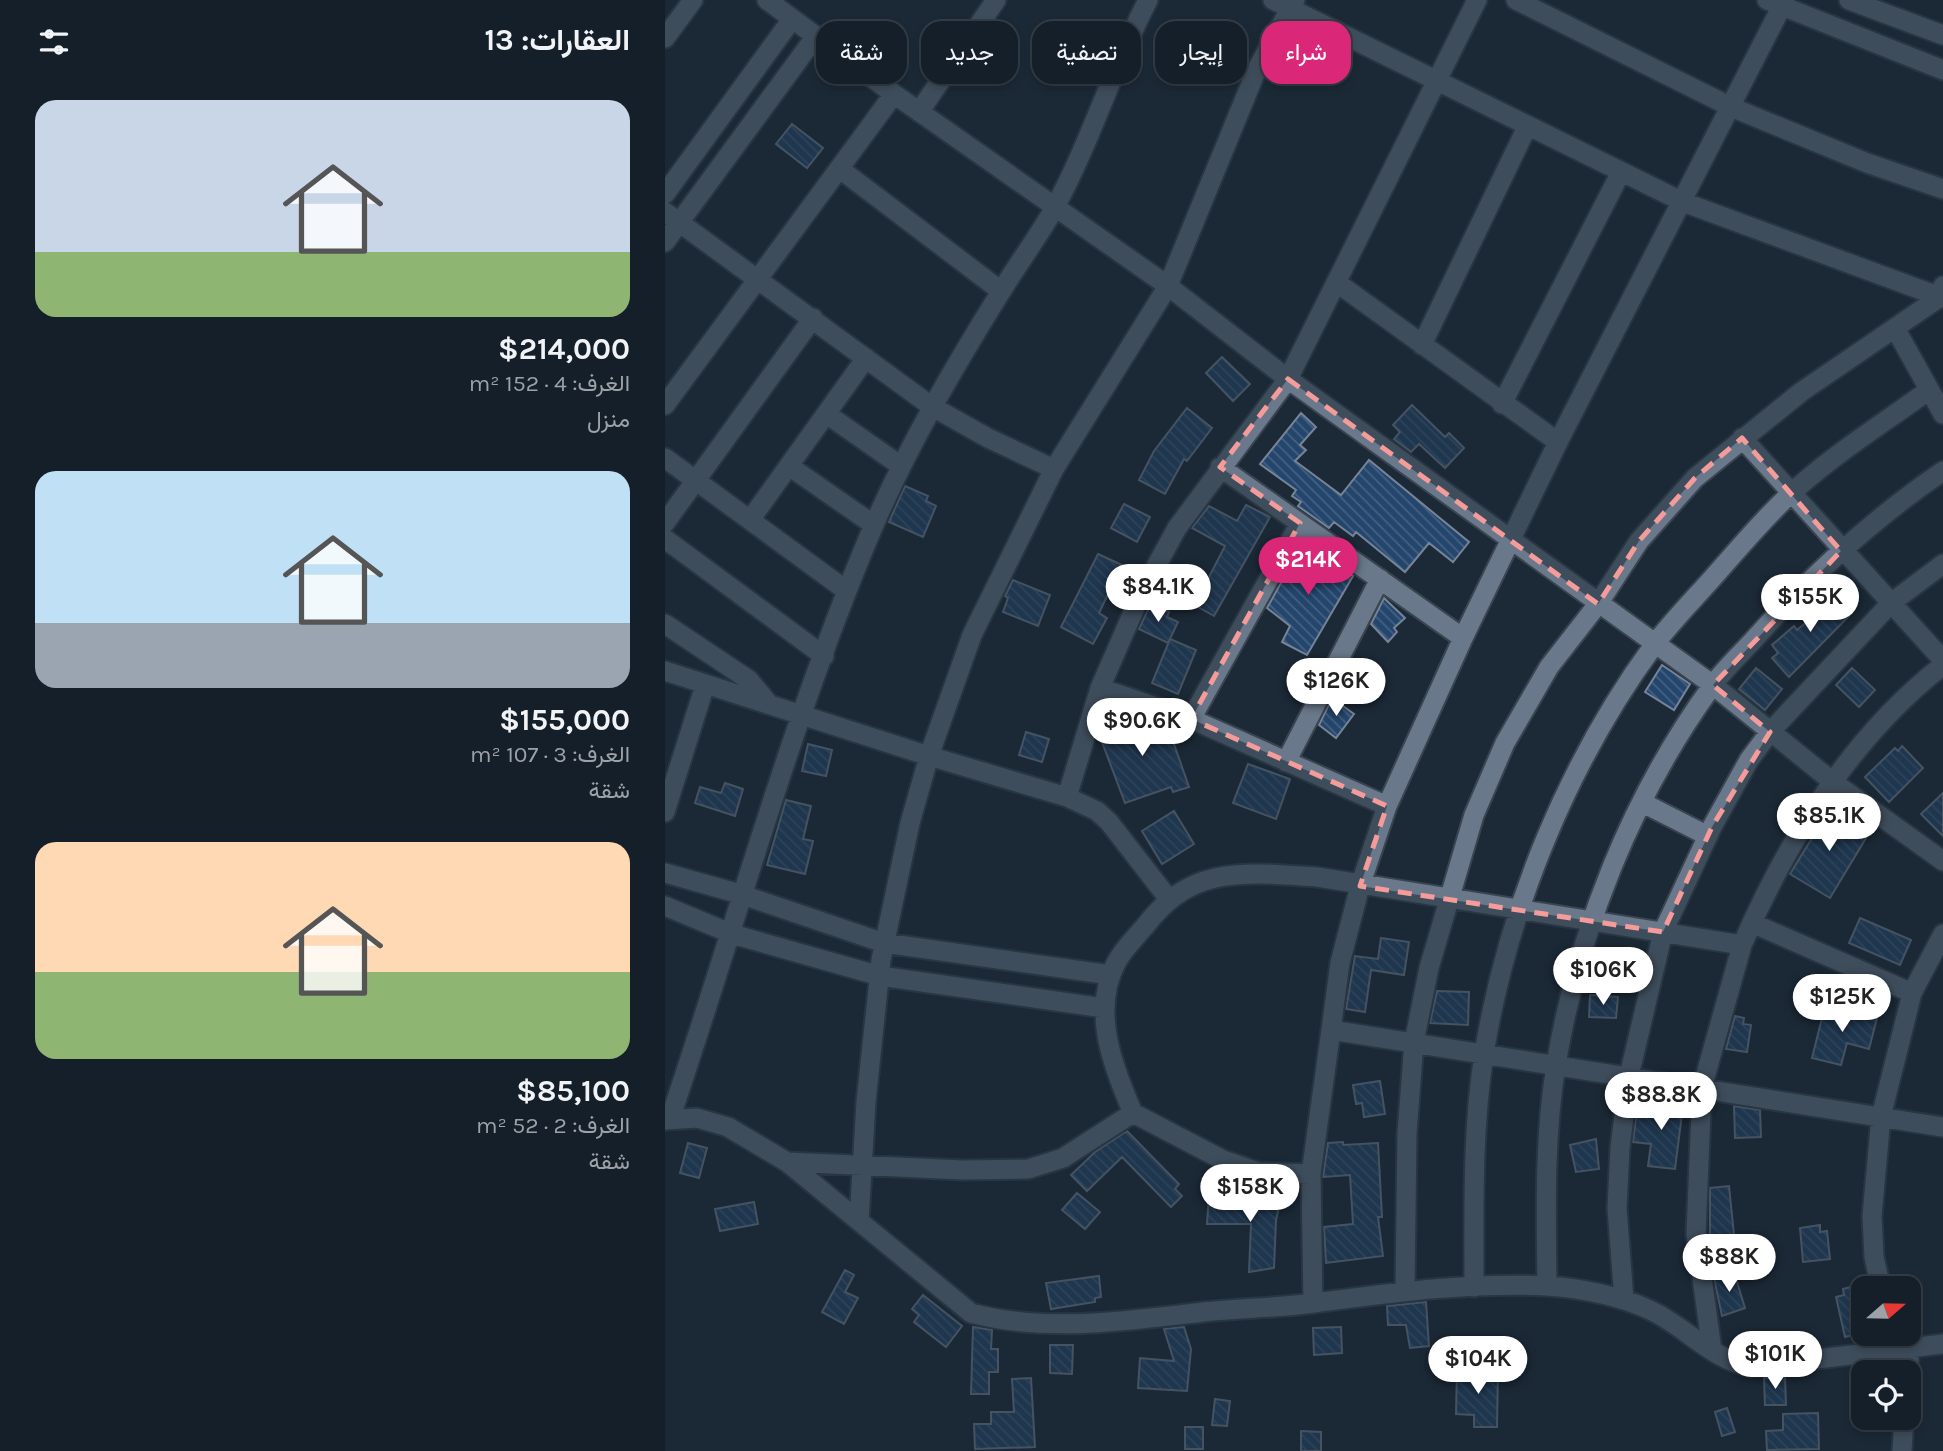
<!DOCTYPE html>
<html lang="ar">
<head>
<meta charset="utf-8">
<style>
	body { margin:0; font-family:Karla,Vazirmatn,sans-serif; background:#222c35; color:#f1f3f6; direction:rtl; height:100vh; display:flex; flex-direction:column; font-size:26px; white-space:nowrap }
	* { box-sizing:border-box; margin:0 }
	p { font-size:23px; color:#9da2a8 }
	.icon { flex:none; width:38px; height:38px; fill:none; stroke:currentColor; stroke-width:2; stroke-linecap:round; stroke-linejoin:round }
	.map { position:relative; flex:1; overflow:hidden; direction:ltr }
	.sheet { display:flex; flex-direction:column; background:#151f29; width:665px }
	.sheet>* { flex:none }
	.guide { position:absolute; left:21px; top:21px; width:665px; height:63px; direction:rtl; display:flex; gap:14px }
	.needle { width:46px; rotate:70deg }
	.buttons { position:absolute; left:1186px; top:1276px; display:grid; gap:14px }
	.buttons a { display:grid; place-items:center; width:70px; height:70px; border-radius:14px; background:#151f29; box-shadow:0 4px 10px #0003,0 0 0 2px #343d46; font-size:35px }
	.price { position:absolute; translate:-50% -60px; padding:0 16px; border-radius:24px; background:#fff; color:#222; font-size:23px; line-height:46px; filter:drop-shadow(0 2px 4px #0008) }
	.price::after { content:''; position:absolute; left:50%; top:42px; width:21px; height:16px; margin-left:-10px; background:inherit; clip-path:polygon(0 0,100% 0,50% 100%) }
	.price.active { background:#db2777; color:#fff }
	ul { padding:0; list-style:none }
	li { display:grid; align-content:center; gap:14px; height:371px; padding:0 35px }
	li span { display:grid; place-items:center; height:217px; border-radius:21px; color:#555 }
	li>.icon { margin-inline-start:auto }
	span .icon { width:126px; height:126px; fill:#fffc; stroke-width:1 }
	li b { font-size:30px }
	h2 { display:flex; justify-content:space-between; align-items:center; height:84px; padding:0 35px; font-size:30px }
	.pill { padding:0 24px; border-radius:21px; background:#151f29; box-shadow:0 4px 10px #0003,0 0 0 2px #343d46; font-size:24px; line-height:63px }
	.pill.active { background:#db2777; color:#fff }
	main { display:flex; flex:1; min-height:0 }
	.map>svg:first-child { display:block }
	.building { fill:url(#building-back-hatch); stroke:#758496; stroke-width:2 }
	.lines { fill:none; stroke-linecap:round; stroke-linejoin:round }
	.minor-casing { stroke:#394450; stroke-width:23 }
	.minor { stroke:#69788a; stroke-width:19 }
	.marked { fill:none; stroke:#f59b9a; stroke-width:5; stroke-dasharray:14 9; stroke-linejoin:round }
</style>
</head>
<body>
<main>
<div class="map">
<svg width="1278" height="1451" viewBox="0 0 1278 1451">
	<defs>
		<pattern id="building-back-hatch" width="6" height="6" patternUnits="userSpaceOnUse" patternTransform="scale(1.75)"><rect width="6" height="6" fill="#24466d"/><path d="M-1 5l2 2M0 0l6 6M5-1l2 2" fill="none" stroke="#436182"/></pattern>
	</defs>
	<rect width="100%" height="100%" fill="#1c2937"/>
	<path class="building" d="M127 124 158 148 142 168 111 144Z
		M557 357 585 384 568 401 541 373Z
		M747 405 780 437 784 433 799 448 780 468 754 444 746 452 729 439 735 432 728 425Z
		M522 408 547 428 522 461 519 459 500 494 474 480 489 451Z
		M636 413 651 427 635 445 641 450 630 461 676 495 704 460 804 542 788 562 764 543 740 572 691 532 688 536 669 522 664 528 633 506 636 502 627 496 631 490 595 464Z
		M240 486 263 496 261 501 271 506 258 537 224 522Z
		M459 504 485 517 472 542 446 528Z
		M581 505 605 517 549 616 524 602 538 579 542 581 560 546 527 528 544 506 572 521Z
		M638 543 688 576 642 655 617 642 625 626 602 608Z
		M433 554 457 565 434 613 442 618 428 644 396 627Z
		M348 580 385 595 373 626 338 612 343 598 340 596Z
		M1161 587 1187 613 1124 677 1107 658 1113 653 1107 645 1129 626 1132 630 1152 613 1159 603 1152 596Z
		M719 598 740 618 729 628 732 632 723 642 706 624Z
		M486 603 504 612 502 617 513 622 503 643 474 629Z
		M505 639 531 650 513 694 487 683Z
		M997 665 1025 684 1009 710 980 692Z
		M1091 668 1117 689 1100 710 1074 689Z
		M1187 668 1210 690 1194 707 1171 685Z
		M667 698 689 714 671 738 654 725Z
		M451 711 458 731 491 720 502 724 524 787 508 792 506 787 460 803 434 734 440 714Z
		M361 732 384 739 377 762 354 755Z
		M143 744 167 750 161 776 137 771Z
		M1237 746 1258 768 1224 802 1200 777 1230 748 1233 751Z
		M583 764 625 779 611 819 568 803Z
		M60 783 78 789 70 816 30 803 35 787 56 793Z
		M1278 793V836L1256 814Z
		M1171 799 1181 807 1173 822 1201 838 1165 898 1125 874Z
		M121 800 146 806 138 839 148 841 140 874 102 865Z
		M509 811 529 844 497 864 477 831Z
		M1195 918 1246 940 1235 965 1184 943Z
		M716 938 744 942 739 975 706 970 700 1012 681 1009 690 956 713 959Z
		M772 991 804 992 803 1025 765 1023Z
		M925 995 953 997 951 1018 924 1017Z
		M1160 1006 1212 1018 1204 1049 1182 1043 1176 1065 1147 1058Z
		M1070 1016 1079 1018 1078 1024 1086 1025 1082 1052 1061 1049Z
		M715 1081 720 1114 699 1117 697 1103 691 1104 688 1085Z
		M998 1095 1019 1098 1010 1169 983 1166 986 1144 968 1142 972 1109 996 1111Z
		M1069 1106 1095 1110 1096 1137 1070 1138Z
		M462 1131 514 1184 510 1189 517 1196 506 1207 457 1157 422 1191 406 1175 430 1152Z
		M931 1139 934 1169 911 1172 905 1145Z
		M678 1142V1145L713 1143 717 1217H713L718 1256 661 1263 659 1227 688 1224 685 1175 658 1177 663 1143Z
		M23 1143 42 1148 34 1178 15 1173Z
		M1064 1186 1070 1245 1045 1248V1188Z
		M412 1193 435 1212 420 1229 397 1210Z
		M544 1195 616 1199 611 1220 609 1268 584 1272 586 1224H542Z
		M89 1202 93 1224 55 1231 50 1209Z
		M1155 1225V1232L1162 1231 1165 1259 1138 1262 1135 1228Z
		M180 1270 189 1275 180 1292 193 1298 179 1324 157 1312Z
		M1069 1272 1080 1308 1057 1316 1049 1278Z
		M434 1276 436 1297 430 1298V1302L386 1309 381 1283Z
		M1193 1285 1199 1309V1332L1180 1337 1171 1297 1179 1295 1178 1289Z
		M258 1295 297 1326 281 1347 249 1322 254 1315 247 1309Z
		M761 1302 764 1346 745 1348 741 1325H723L722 1306Z
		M308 1327 327 1330 326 1349H333V1372H324V1394H306Z
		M519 1327 526 1349 522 1391 473 1388 475 1358 509 1361 499 1329Z
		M676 1327 677 1353 649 1355 648 1328Z
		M385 1345H408L407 1374 385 1373Z
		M1220 1363V1372H1199L1200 1366Z
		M792 1370 833 1371 832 1427H809V1415L791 1414Z
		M1120 1377 1121 1405H1100L1099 1378Z
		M366 1378 370 1447 310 1449 309 1424H326V1412H349L347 1379Z
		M550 1399 565 1401 562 1426 547 1425Z
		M1062 1408 1070 1432 1057 1436 1050 1412Z
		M1153 1413 1154 1449 1102 1450 1101 1431 1118 1430V1414Z
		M520 1427H538V1449H520Z
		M636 1431 656 1432V1451H636Z"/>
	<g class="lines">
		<defs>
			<path id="minor" d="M102 0 229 94 503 286 623 379 1048 685 1168 782 1278 861
				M608 0 1018 202 1278 298
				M851 0 1066 107 1202 163 1278 189
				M1102 0 1278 70
				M1184 0 1278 35
				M0 38 28 0
				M254 112 331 0
				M175 169 336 291
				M0 194 127 19
				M0 212 266 406 323 438 389 469
				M0 242 151 36
				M671 282 893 442
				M1230 328 1278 414
				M757 345 862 127
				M837 404 956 172
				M0 405 229 94
				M163 415 236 466
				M1077 438 1278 660
				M0 458 182 591
				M124 466 209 525
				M555 467 798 638
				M85 520 201 358
				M0 523 148 318
				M0 539 159 656
				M0 624 84 680 104 704
				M0 671 264 756 402 797 435 688 476 594 512 528 623 379 812 0
				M435 688 526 719 722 806
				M526 719 635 523
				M621 762 715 579
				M402 797 432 811 444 822 503 898
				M978 803 1043 836
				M0 812 40 685
				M0 873 75 894 219 943 446 975
				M0 906 67 934 215 976 439 1008
				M1087 923 1247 993
				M666 1030 675 963 695 886 722 806 798 638 893 442 1120 0
				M468 1113C448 1067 426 1011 451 963 458 949 471 937 481 925 499 902 519 885 550 878 583 871 618 875 652 877L1077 945C1123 839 1186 737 1278 665
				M5 1119C72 921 126 720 208 527 244 444 289 367 337 290 354 262 374 236 390 207 426 141 448 67 483 0
				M0 1120 32 1118 63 1127 122 1162 306 1313C381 1333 461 1321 538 1312 575 1308 612 1308 649 1303 726 1293 803 1282 882 1286 915 1288 955 1296 985 1310 1020 1326 1047 1360 1086 1367L1278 1344
				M122 1162 298 1170 363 1169 398 1158 468 1113 558 1160 593 1172 646 1174 648 1303
				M646 1174 666 1030 1278 1127
				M194 1221 201 1102 216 960 245 823 264 756 307 635 389 469 503 286 592 69 630 0
				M882 1286C881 1212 879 1138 891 1065 913 931 967 796 1047 686 1060 668 1078 652 1093 635 1149 573 1209 518 1278 471
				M809 1287C809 1209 807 1131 819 1054 842 911 903 762 989 645 1008 620 1031 597 1052 573 1074 548 1096 522 1120 499 1164 457 1216 425 1264 390
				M1216 1288 1209 1257 1207 1216 1216 1117 1247 993 1278 934
				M740 1289 742 1133 749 1042 764 968 809 815 840 743 884 667 933 604 974 541 1030 478 1136 392 1275 297 1278 286
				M959 1300 952 1208 955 1148 964 1076 998 932 1047 827 1084 760 1105 732 1226 603 1278 564
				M1047 1350 1031 1234 1037 1088 1077 945
				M1243 1372 1245 1347
				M1237 1451 1239 1418"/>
		</defs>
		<use href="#minor" class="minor-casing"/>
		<use href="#minor" class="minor"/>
	</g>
	<path d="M0 0H1278V1451H0ZM623 379 933 604 974 541 1030 478 1077 438 1176 551 1048 685 1105 732 1047 827 998 932 695 886 722 806 526 719 635 523 555 467Z" fill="#1c2937" fill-opacity=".55" fill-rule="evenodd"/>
	<path class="marked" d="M623 379 933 604 974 541 1030 478 1077 438 1176 551 1048 685 1105 732 1047 827 998 932 695 886 722 806 526 719 635 523 555 467Z"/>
</svg>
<div class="buttons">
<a><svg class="needle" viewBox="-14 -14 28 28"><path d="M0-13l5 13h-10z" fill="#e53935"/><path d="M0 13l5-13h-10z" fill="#9da2a8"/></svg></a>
<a><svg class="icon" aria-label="locate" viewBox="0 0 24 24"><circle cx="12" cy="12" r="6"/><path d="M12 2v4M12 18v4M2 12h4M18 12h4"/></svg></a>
</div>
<b class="price active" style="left:643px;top:597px">$214K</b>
<b class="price" style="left:493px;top:624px">$84.1K</b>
<b class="price" style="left:1145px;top:634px">$155K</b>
<b class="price" style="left:671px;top:718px">$126K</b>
<b class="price" style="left:477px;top:758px">$90.6K</b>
<b class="price" style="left:1164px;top:853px">$85.1K</b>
<b class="price" style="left:938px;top:1007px">$106K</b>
<b class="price" style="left:1177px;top:1034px">$125K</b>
<b class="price" style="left:996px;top:1132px">$88.8K</b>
<b class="price" style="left:585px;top:1224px">$158K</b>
<b class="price" style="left:1064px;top:1294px">$88K</b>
<b class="price" style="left:1110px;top:1391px">$101K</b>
<b class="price" style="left:813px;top:1396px">$104K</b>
<div class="guide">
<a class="pill active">شراء</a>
<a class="pill">إيجار</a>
<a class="pill">تصفية</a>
<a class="pill">جديد</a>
<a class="pill">شقة</a>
</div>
</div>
<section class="sheet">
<h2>العقارات: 13<svg class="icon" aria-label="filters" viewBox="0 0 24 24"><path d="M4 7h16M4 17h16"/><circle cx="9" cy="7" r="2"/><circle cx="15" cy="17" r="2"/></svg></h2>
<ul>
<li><span style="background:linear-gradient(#c9d6e8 70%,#8fb573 0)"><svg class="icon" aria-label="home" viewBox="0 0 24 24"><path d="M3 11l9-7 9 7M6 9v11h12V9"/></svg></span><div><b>$214,000</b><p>الغرف: 4 · 152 m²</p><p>منزل</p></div></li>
<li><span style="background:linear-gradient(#bfe0f5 70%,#9aa5b1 0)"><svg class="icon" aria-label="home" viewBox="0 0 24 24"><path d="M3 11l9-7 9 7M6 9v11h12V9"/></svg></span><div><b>$155,000</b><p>الغرف: 3 · 107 m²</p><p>شقة</p></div></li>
<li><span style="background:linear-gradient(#ffd9b3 60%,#8fb573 0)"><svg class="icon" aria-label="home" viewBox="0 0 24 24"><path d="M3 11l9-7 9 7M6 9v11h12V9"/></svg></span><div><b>$85,100</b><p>الغرف: 2 · 52 m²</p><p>شقة</p></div></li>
</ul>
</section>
</main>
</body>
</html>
